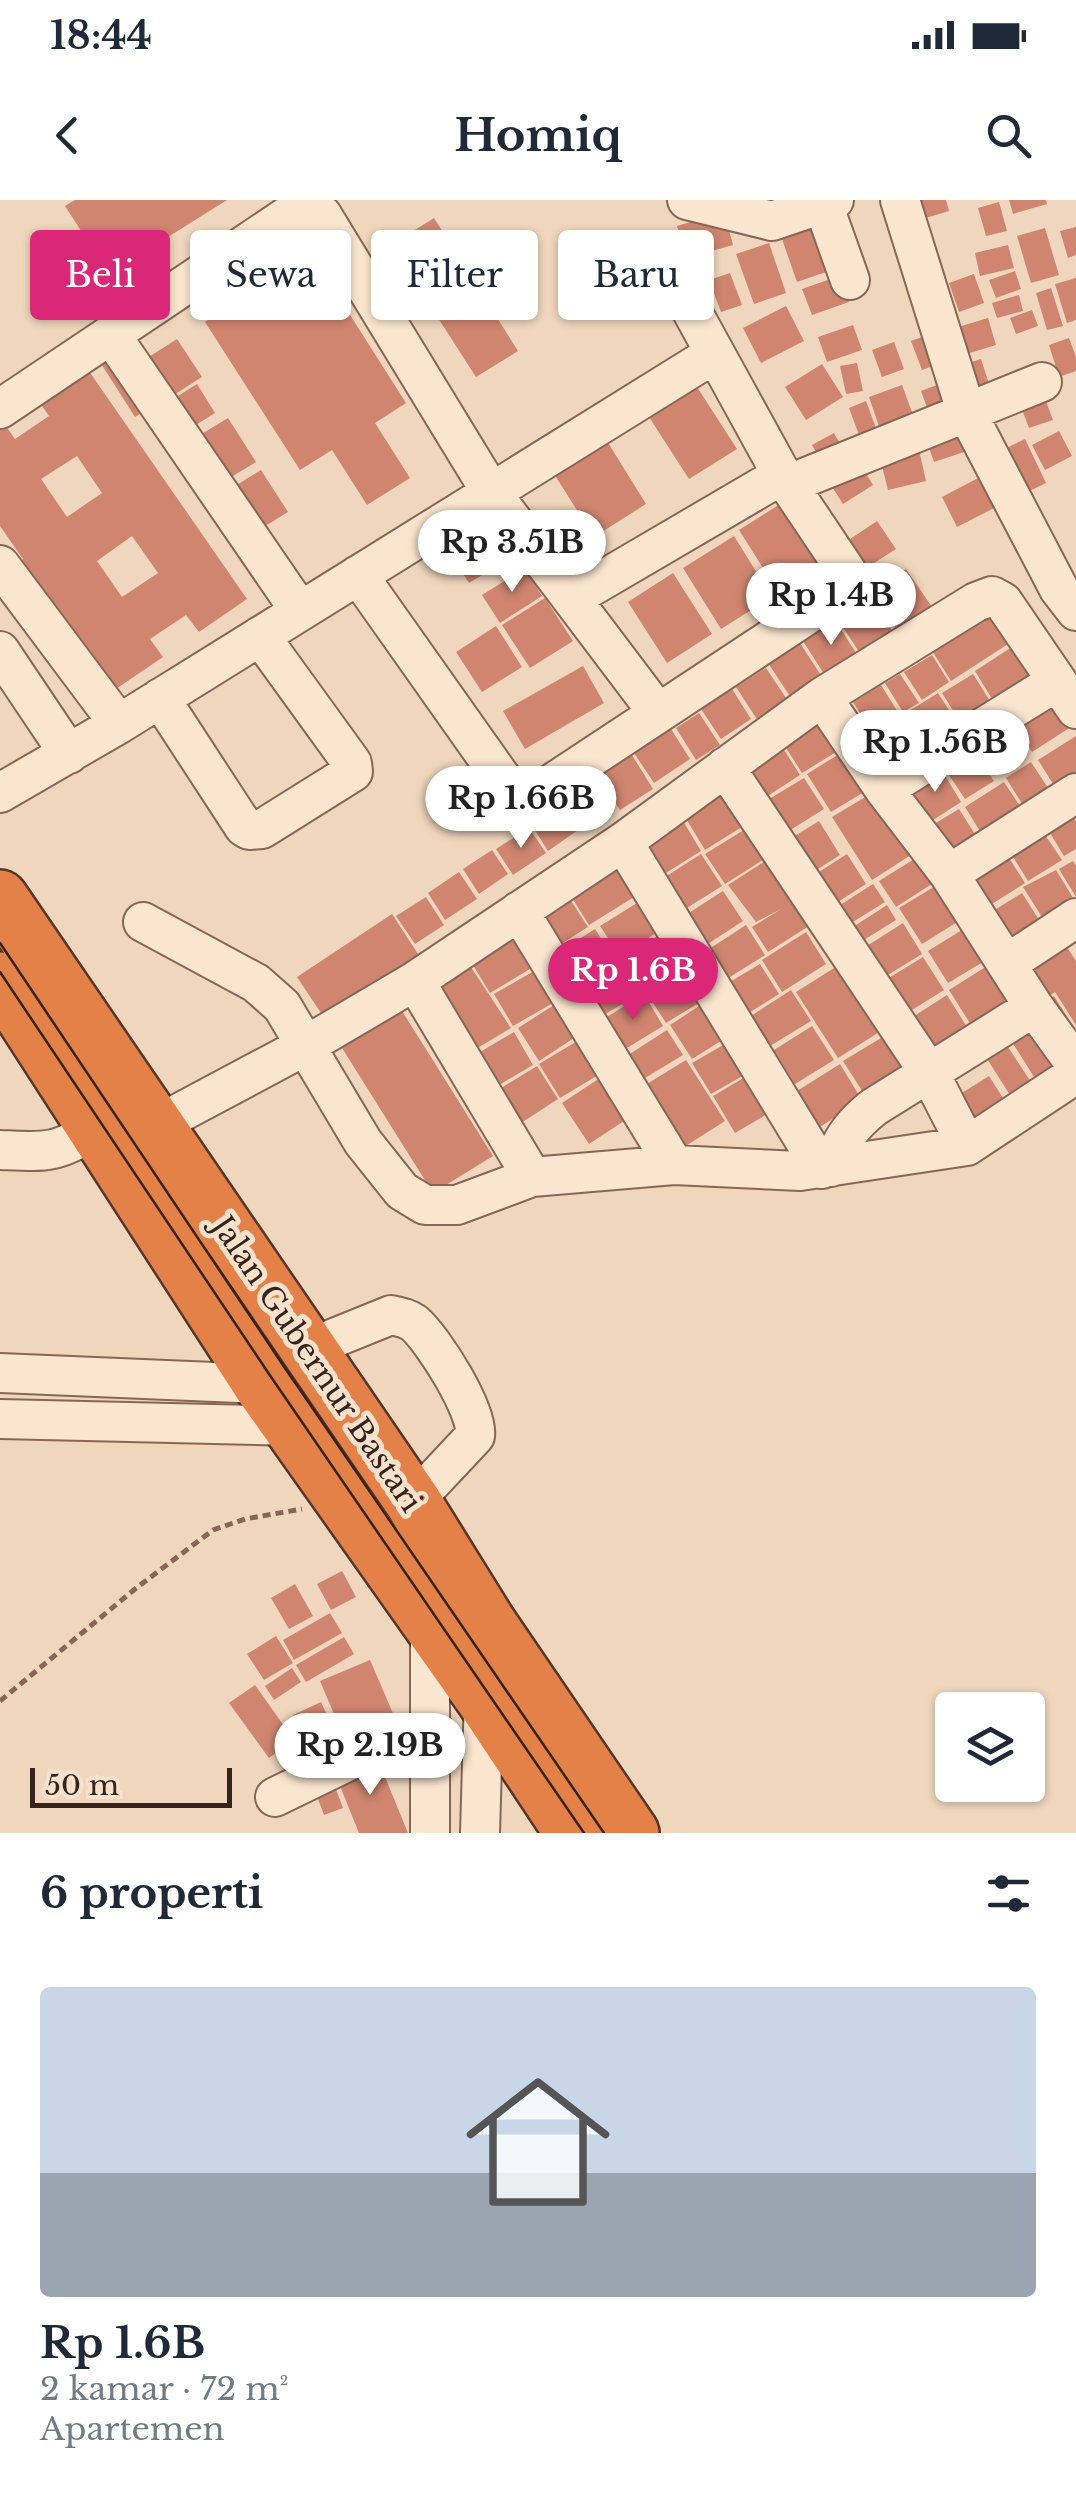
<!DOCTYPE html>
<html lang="id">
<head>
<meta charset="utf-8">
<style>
	body { margin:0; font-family:"Libre Baskerville",serif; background:#f2f2f3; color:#1f2937; height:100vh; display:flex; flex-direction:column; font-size:38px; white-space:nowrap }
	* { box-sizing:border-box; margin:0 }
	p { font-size:32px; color:#747a83 }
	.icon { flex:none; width:55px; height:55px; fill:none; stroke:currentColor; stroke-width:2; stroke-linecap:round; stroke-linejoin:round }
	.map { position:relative; height:1633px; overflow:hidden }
	.side { display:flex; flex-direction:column; background:#fff; flex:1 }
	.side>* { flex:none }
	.guide { position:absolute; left:30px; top:30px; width:1018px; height:90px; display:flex; gap:20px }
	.controls { position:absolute; left:935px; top:1492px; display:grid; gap:20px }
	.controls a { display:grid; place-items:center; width:110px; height:110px; border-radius:10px; background:#fff; box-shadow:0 2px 8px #0004; font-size:50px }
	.scale { position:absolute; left:30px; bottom:25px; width:202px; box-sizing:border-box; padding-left:10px; border:5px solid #36231b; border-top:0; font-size:28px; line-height:35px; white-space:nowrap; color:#36231b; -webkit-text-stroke:8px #f6e2cc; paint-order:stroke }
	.price { position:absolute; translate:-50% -85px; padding:0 22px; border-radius:35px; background:#fff; color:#222; font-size:32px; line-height:65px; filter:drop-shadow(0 2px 5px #0008) }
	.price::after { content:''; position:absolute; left:50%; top:60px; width:30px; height:22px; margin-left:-15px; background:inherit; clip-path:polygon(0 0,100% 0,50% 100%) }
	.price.selected { background:#db2777; color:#fff }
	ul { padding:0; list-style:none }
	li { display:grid; align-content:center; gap:20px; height:530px; padding:0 40px }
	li+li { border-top:2px solid #e0e1e3 }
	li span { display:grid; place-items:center; height:310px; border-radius:10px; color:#555 }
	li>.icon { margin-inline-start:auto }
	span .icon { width:180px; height:180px; fill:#fffc; stroke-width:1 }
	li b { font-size:42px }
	h2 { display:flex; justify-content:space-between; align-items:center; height:120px; padding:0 40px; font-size:42px }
	.pill { padding:0 35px; border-radius:10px; background:#fff; box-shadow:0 2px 8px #0004; font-size:35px; line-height:90px }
	.pill.selected { background:#db2777; color:#fff }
	.status { display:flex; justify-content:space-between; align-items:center; height:70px; padding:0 50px; background:#fff; direction:ltr }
	.status svg { height:28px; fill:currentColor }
	header { display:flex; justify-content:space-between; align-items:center; height:130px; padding:0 40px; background:#fff; font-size:45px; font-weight:700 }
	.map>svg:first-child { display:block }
	.building { fill:#cf8570; fill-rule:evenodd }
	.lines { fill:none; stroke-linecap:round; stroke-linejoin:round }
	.minor-casing { stroke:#876655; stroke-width:42 }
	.highway-casing { stroke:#54362a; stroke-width:60 }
	.path { stroke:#876655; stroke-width:5; stroke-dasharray:8 5; stroke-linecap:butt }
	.minor { stroke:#fae5cf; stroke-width:38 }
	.highway { stroke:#e48148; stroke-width:55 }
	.tram { stroke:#36231b; stroke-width:2.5 }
	.labels { text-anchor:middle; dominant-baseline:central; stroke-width:10; stroke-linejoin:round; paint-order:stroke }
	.street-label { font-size:30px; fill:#36231b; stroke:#f6e2cc }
</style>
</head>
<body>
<div class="status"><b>18:44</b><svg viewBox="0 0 49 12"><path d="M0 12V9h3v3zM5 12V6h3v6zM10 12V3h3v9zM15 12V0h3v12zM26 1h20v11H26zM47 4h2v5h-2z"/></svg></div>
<header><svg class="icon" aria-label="back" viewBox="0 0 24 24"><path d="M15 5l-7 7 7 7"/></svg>Homiq<svg class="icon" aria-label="search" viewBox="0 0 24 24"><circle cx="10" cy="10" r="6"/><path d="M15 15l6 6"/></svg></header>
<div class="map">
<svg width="1076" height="1633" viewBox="0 0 1076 1633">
	<rect width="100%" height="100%" fill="#efd6bc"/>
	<path class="building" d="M75 0H227L109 74 65 6Z
		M913 0H946L949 11 919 20Z
		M1009 0H1046L1047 4 1013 14Z
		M999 2 1007 31 986 36 978 8Z
		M724 12 733 45 687 58 677 26Z
		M434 18 518 151 476 177 391 45Z
		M1076 27V55L1068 58 1060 31Z
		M1045 28 1059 75 1031 83 1017 36Z
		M811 29 826 72 797 82 782 39Z
		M769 43 786 93 754 104 736 54Z
		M1008 45 1014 68 980 76 975 53Z
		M312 55 406 203 375 223 410 278 367 305 332 250 300 270 205 122Z
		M1015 71 1021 89 996 98 989 80Z
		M730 73 742 105 721 112 709 80Z
		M974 74 984 103 959 112 949 83Z
		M839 76 849 102 812 115 802 89Z
		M1076 78V120L1067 123 1055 84Z
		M1051 88 1063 126 1047 130 1036 93Z
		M1019 95 1023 111 997 118 992 103Z
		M786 106 804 141 761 163 743 128Z
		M1032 110 1038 126 1016 134 1010 118Z
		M988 118 996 145 963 155 955 128Z
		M853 125 862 150 827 162 818 137Z
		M933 133 944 162 922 170 911 141Z
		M1069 138 1076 157V171L1059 177 1049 145Z
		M177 139 202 177 169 198 144 160Z
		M894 142 904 169 882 177 872 150Z
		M118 151 153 206 135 217 100 162Z
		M981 159 990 187 966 195 956 167Z
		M857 163 863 191 846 194 840 166Z
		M84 164 247 399 199 432 186 415 150 439 163 457 113 491 43 391 11 413 0 397V374L23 359 0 326V218L15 239 49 216 35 196ZM77 256 102 293 67 317 41 279ZM132 336 158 373 122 397 97 361Z
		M822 164 843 197 806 220 785 187Z
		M688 173 737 249 689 279 640 203Z
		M950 180 961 211 932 221 921 191Z
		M197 184 215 213 191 228 173 199Z
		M902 185 916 223 882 235 869 197Z
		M1042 191 1053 220 1029 228 1018 199Z
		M866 201 879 236 862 243 849 208Z
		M228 218 256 262 228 279 200 235Z
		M965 225 973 249 934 262 926 239Z
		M1059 231 1072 256 1045 270 1032 245Z
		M602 233 646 304 594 337 549 266Z
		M834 233 843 249 821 261 812 245Z
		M1025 239 1046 283 1017 297 996 253Z
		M917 241 926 281 888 290 878 250Z
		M858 260 873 285 843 304 827 279Z
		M261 270 288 312 262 328 235 286Z
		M980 277 996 307 957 327 942 297Z
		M785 301 824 361 777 390 739 330Z
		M480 309 510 358 469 383 438 335Z
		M877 321 896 349 868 367 850 339Z
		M734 336 772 397 721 429 683 368Z
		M525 368 542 396 500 423 482 395Z
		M906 369 934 410 899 433 872 391Z
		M673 373 712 434 667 463 628 402Z
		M868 394 896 437 863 458 835 415Z
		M545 398 573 441 530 468 502 425Z
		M989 413 1008 444 951 481 931 449Z
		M833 417 860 459 828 480 801 438Z
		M496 426 522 467 482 492 456 452Z
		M800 443 826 483 795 504 768 463Z
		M1015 445 1033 473 992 499 975 471Z
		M932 455 949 482 922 500 904 472Z
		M583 466 604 503 525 549 503 511Z
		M766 468 792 507 762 527 736 487Z
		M900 474 919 503 903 512 885 483Z
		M973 474 990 501 959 520 942 493Z
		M881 485 901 517 873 534 853 502Z
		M732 489 751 519 721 539 701 509Z
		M938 493 958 524 929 543 909 511Z
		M1055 495 1074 525 1032 552 1013 522Z
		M699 513 720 545 696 560 676 528Z
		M825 513 846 546 802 573 781 540Z
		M905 518 924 550 896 567 876 536Z
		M1006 527 1025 556 996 575 977 545Z
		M671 529 690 559 654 583 634 553Z
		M1076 536V573L1055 587 1038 560Z
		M781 545 800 575 760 601 741 571Z
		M844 551 869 589 831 612 807 574Z
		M974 551 994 581 965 599 945 569Z
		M632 555 653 589 620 610 598 577Z
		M1031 562 1052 594 1026 610 1006 578Z
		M941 569 961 602 930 622 909 589Z
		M804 578 824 609 784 634 764 602Z
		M595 580 614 608 583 629 564 601Z
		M1004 582 1023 611 983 636 965 607Z
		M721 588 745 625 705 650 682 612Z
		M872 593 911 655 872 680 832 617Z
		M561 604 578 630 548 651 531 624Z
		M1068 607 1076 621V649L1064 656 1044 623Z
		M959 609 978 639 949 657 929 627Z
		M680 616 701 651 661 676 639 642Z
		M819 621 840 655 807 676 785 642Z
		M529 628 546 653 513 675 496 649Z
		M747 628 766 658 725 684 705 654Z
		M1041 629 1062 660 1028 681 1008 649Z
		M492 650 508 674 479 694 463 669Z
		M1006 653 1025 683 984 709 965 679Z
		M701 654 722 686 674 716 654 684Z
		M847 654 866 684 830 707 811 677Z
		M919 656 935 682 896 707 879 681Z
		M617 659 639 694 589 725 567 690Z
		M765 661 781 687 789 682 809 726 768 752 752 727 783 708 756 722 728 685Z
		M1073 661 1076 666V697L1059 669Z
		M1056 670 1075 701 1045 722 1023 687Z
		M459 672 477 699 445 720 428 693Z
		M873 684 885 702 848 725 837 707Z
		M937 685 959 721 922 744 899 708Z
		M723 691 743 721 703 747 684 716Z
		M1022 693 1041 723 1015 739 996 709Z
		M568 696 588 727 553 749 533 718Z
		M426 697 444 725 415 744 396 716Z
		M645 698 664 728 620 756 600 726Z
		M887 705 896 720 851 748 842 734Z
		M392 714 420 757 325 819 297 777Z
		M903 723 922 754 878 781 859 751Z
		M746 725 765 755 725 780 706 751Z
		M595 729 613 757 572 783 554 755Z
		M513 730 535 766 490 793 468 757Z
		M962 730 983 762 948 783 928 751Z
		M664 732 683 762 641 788 621 759Z
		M806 732 826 764 782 792 762 760Z
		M1063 741 1076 761V825L1055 792 1049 796 1028 763Z
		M923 757 944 790 904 815 882 782Z
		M465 758 511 828 471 852 419 786Z
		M616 759 639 794 597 819 575 784Z
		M685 763 707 798 666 823 644 789Z
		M760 764 779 794 747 814 728 783Z
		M839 765 881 831 838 858 796 792Z
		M987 766 1009 801 971 825 949 790Z
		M541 767 560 799 513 826 494 794Z
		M791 790 811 821 770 846 751 816Z
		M644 794 663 826 622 851 602 820Z
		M947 795 967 827 931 850 911 818Z
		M1054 796 1073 826 1059 834 1040 805Z
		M707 801 729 836 692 859 670 825Z
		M554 805 574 838 539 861 518 828Z
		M402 811 493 956 433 993 342 848Z
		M1032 823 1057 863 1034 877 1009 837Z
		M812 826 834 860 795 884 774 850Z
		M667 830 683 855 640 881 625 857Z
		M514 832 533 865 494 888 475 855Z
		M886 835 909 870 866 897 843 861Z
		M579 840 600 874 560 898 539 864Z
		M732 840 751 871 711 894 692 863Z
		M1004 841 1031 882 1010 895 984 854Z
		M686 860 725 921 681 949 642 887Z
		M840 864 862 900 820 927 797 891Z
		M537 866 558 899 518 925 496 891Z
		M752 873 774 910 735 933 713 896Z
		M989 876 1008 906 976 925 957 896Z
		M600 878 627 919 589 944 562 903Z
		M342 1371 356 1397 331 1410 317 1384Z
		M295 1384 313 1416 289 1429 271 1398Z
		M330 1413 342 1433 294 1460 283 1440Z
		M276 1436 293 1463 264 1480 247 1454Z
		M344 1437 354 1454 306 1482 296 1465Z
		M370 1460 395 1518 345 1540 320 1481Z
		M292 1468 301 1482 274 1500 265 1486Z
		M255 1485 294 1540 269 1558 229 1503Z
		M321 1502 341 1546 313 1559 293 1515Z
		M376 1555 408 1633H359L334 1571Z
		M331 1576 343 1608 324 1615 312 1583Z"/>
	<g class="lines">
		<defs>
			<path id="minor" d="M687 0 772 21 834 0
				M900 0 966 211 1059 389 1076 411
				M823 4 850 80
				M111 135 300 411
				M0 209 298 9 322 15 491 292 658 513
				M789 284 1042 182
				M0 365 119 524
				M358 375 512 593 530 598 845 390 847 372 782 275 677 84
				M572 398 782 275
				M0 451 69 554
				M822 497 884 589 949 674 1034 807 1076 865
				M160 498 244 627 249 630 262 629 353 572 352 563 260 436
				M725 567 930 874 967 946
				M884 589 1056 482
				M0 593 119 524 714 154
				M623 642 822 969
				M949 674 1076 593
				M519 711 674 965
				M143 722 256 783 282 806 363 942 402 991 425 1005H457L532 977 674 965 800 971 967 946 1076 874
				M1008 763 1076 718
				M415 781 532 977
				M155 926 305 846 415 781 623 642 822 497 976 402 992 396 1003 402 1076 509
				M0 950C46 952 55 954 96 929
				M831 967C842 939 851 925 874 907L1034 807
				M307 1149 391 1115C400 1117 407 1118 414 1123 433 1139 479 1212 475 1236L413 1302
				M0 1173 261 1184
				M0 1219 293 1226
				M275 1597 359 1556 432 1526
				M430 1633V1421
				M480 1633 484 1495"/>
			<path id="highway" d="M0 698 413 1302 488 1423 631 1633
				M0 780 261 1184 484 1499 573 1633"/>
		</defs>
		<use href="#minor" class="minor-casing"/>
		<use href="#highway" class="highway-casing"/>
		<path class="path" d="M0 1501 135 1389 213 1330 245 1319 302 1309"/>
		<use href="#minor" class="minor"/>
		<use href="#highway" class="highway"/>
		<path class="tram" d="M0 743 283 1165 604 1633
			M0 772 269 1174 584 1633"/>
	</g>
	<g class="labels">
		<g class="street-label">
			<text transform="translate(317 1164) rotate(56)">Jalan Gubernur Bastari</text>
		</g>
	</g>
</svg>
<div class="controls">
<a><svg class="icon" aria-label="layers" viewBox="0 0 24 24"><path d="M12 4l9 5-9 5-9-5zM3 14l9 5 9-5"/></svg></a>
</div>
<div class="scale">50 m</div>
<b class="price" style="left:512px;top:395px">Rp 3.51B</b>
<b class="price" style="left:831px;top:448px">Rp 1.4B</b>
<b class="price" style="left:935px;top:595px">Rp 1.56B</b>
<b class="price" style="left:521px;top:651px">Rp 1.66B</b>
<b class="price selected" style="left:633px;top:823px">Rp 1.6B</b>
<b class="price" style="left:370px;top:1598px">Rp 2.19B</b>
<div class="guide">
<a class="pill selected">Beli</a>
<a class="pill">Sewa</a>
<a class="pill">Filter</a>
<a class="pill">Baru</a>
</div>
</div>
<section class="side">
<h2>6 properti<svg class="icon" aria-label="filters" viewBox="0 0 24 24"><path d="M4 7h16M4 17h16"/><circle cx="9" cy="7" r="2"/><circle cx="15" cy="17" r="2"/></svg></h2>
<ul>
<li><span style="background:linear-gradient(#c9d6e8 60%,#9aa5b1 0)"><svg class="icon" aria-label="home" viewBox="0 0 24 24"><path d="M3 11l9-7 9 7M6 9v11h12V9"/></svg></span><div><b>Rp 1.6B</b><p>2 kamar · 72 m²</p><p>Apartemen</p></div></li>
</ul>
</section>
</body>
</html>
